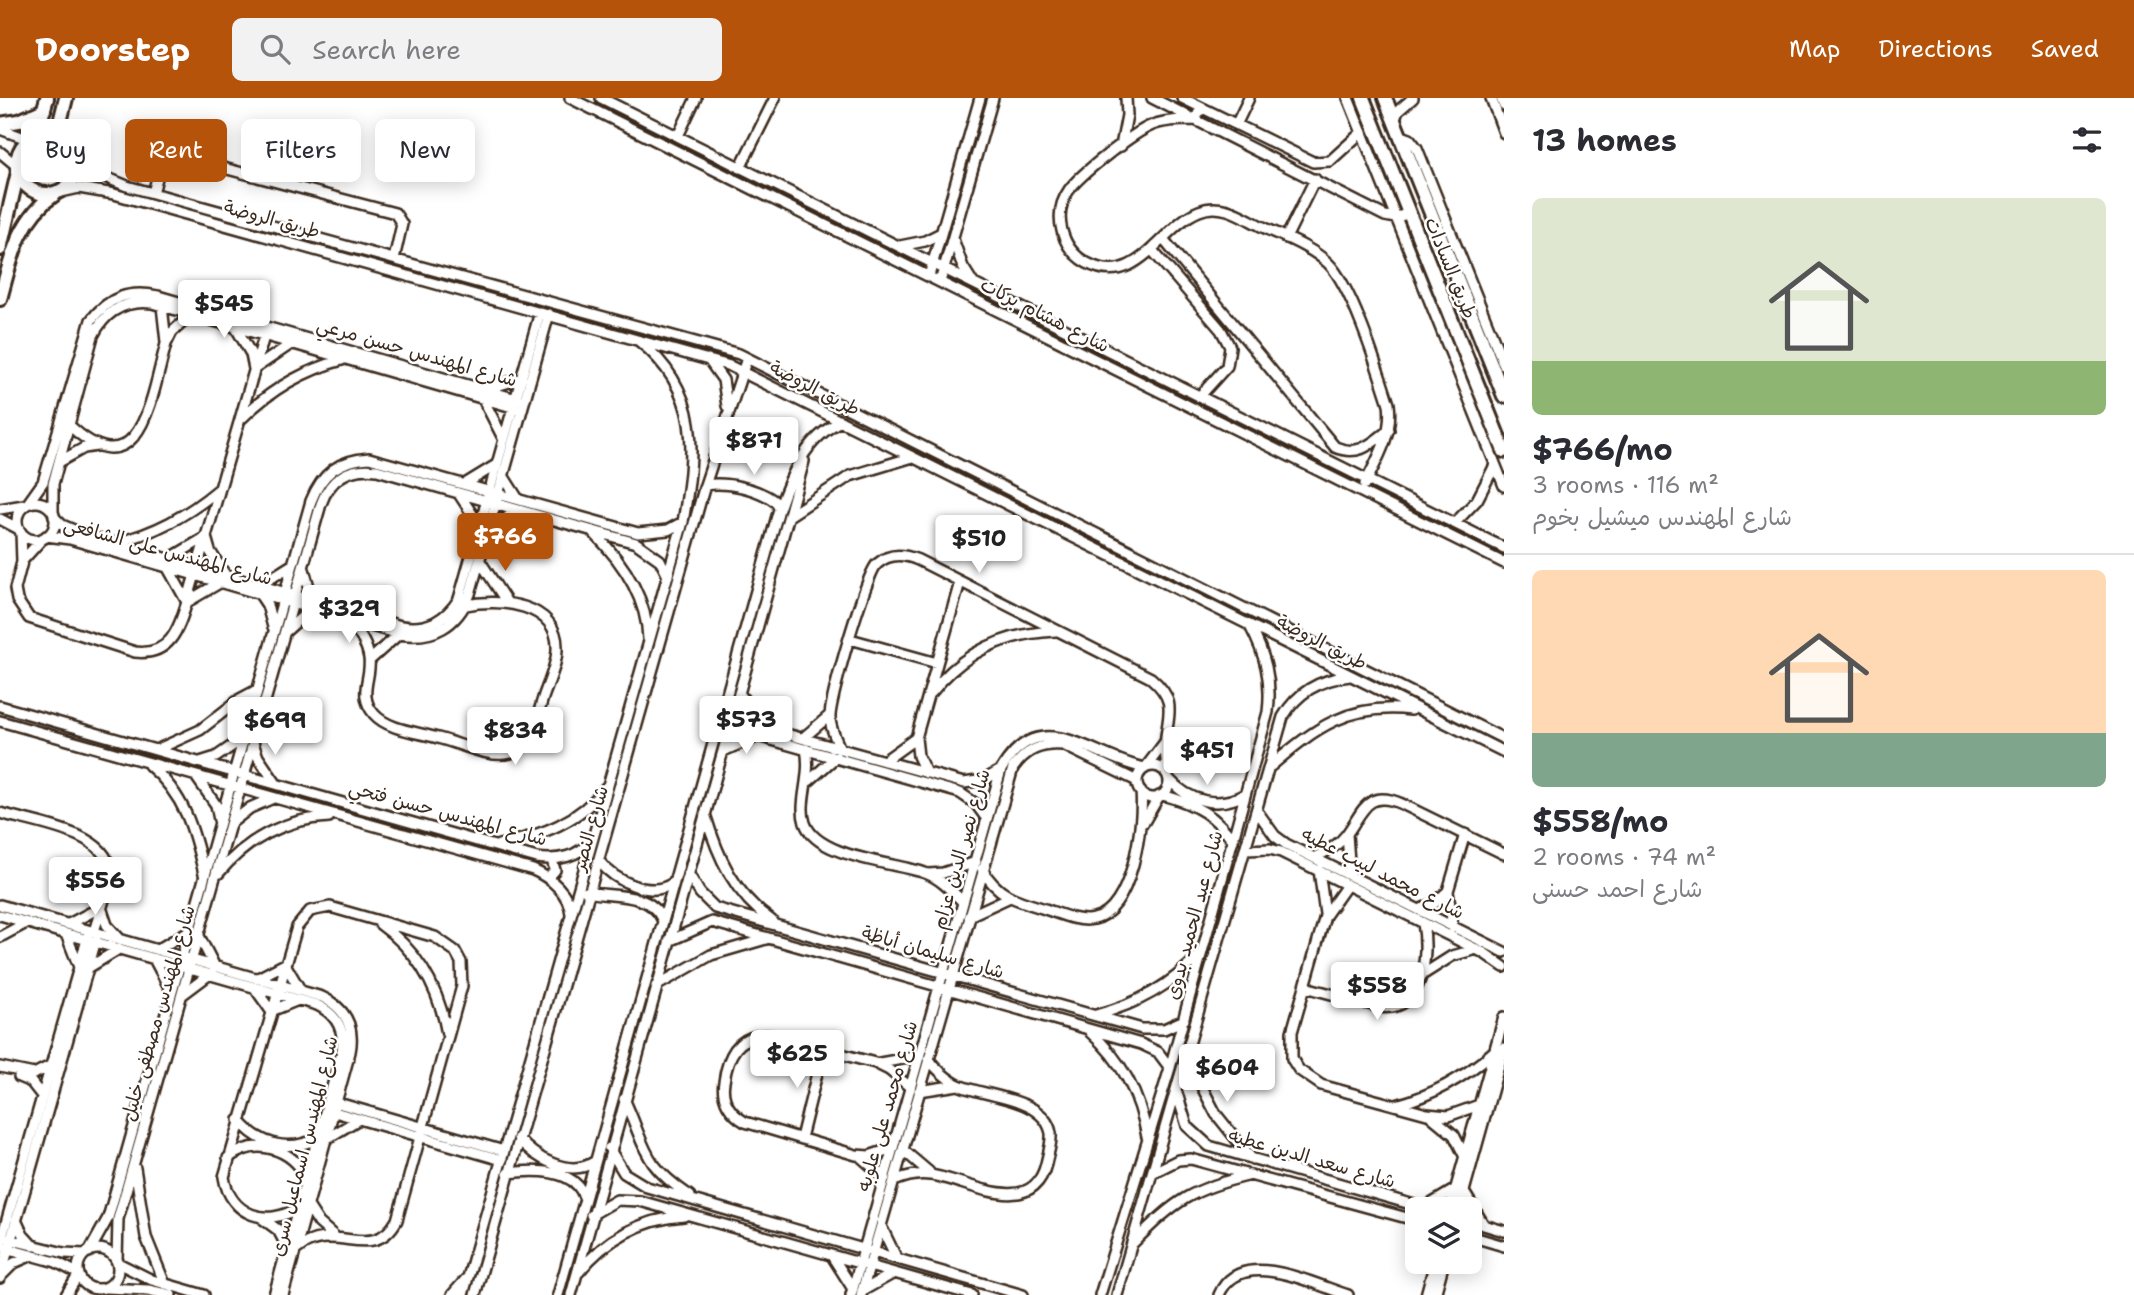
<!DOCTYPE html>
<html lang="en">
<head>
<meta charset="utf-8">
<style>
	body { margin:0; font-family:"Shantell Sans","Playpen Sans Arabic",sans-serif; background:#f2f2f3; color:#2b2b33; height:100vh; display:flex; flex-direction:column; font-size:26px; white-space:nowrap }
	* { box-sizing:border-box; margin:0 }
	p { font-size:23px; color:#7c7c81 }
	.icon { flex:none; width:38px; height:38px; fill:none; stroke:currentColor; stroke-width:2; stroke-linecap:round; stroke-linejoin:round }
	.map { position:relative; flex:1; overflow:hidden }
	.details { display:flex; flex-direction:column; background:#fff; width:630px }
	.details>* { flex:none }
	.top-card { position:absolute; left:21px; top:21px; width:665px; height:63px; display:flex; gap:14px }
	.controls { position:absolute; left:1405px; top:1099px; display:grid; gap:14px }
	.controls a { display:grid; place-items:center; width:77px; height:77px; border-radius:10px; background:#fff; box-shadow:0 4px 18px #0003; font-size:35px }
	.price { position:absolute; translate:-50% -60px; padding:0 16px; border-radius:7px; background:#fff; color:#222; font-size:23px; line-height:46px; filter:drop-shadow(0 2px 4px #0008) }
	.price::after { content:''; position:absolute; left:50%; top:42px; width:21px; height:16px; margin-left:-10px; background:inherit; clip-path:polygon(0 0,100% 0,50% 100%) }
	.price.selected { background:#b45309; color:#fff }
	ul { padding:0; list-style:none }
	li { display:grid; align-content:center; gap:14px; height:371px; padding:0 28px }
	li+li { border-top:2px solid #e1e1e2 }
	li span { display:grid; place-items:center; height:217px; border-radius:10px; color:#555 }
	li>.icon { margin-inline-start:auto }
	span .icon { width:126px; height:126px; fill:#fffc; stroke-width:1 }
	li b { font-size:30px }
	h2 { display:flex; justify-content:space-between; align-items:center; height:84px; padding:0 28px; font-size:30px }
	.tag { padding:0 24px; border-radius:10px; background:#fff; box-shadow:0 4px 18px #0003; font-size:24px; line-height:63px }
	.tag.selected { background:#b45309; color:#fff }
	header { display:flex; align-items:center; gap:42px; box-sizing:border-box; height:98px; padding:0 35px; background:#b45309; color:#fff }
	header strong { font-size:33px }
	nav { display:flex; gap:38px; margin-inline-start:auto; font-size:24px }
	.search { width:490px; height:63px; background:#f2f2f3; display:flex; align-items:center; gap:18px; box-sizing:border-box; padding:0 24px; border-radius:10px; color:#7c7c81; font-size:26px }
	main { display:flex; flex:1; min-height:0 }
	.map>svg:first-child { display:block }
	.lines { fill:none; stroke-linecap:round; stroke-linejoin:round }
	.minor-casing { stroke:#3b2a1e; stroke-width:14 }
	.major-casing { stroke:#3b2a1e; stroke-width:18 }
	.minor { stroke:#fff; stroke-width:9 }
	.major { stroke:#fff; stroke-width:12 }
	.labels { text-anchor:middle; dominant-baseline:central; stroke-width:5; stroke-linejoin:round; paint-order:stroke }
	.street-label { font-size:19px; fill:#3b2a1e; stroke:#fff }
</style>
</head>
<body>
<header>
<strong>Doorstep</strong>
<div class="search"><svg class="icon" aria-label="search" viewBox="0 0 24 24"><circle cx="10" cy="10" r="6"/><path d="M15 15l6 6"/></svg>Search here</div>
<nav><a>Map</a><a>Directions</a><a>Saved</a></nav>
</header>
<main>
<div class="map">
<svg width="1504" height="1197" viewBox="0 0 1504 1197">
	<rect width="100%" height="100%" fill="#fff"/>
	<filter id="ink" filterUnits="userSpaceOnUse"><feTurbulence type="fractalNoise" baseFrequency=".0143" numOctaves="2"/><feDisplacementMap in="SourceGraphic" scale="14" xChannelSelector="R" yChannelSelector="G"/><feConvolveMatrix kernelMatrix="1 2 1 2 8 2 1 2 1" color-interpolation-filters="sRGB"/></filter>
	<g filter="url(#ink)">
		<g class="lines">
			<defs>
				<path id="minor" d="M570 0 1504 465
					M601 0 1504 450
					M1152 0 1385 118 1395 120 1409 115
					M1182 0 1313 64 1330 63 1362 34
					M1348 0 1504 388
					M1491 0 1504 35
					M1501 0 1504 8
					M1201 10 1195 22C1180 22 1162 22 1148 29 1130 38 1080 76 1069 92 1052 116 1061 151 1087 165 1137 192 1161 128 1199 113 1221 104 1240 117 1259 127 1281 138 1310 148 1328 165 1352 188 1378 272 1389 306 1393 336 1378 360 1365 386
					M1394 24 1398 13 1413 0
					M1236 27 1249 0
					M0 31 30 42
					M1399 37 1410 41 1417 50 1504 267
					M678 38 696 0
					M1121 48 1127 17 1126 0
					M0 54 17 68
					M77 61 93 74 127 88 739 256 1504 641
					M740 70 775 0
					M61 94 79 90 114 96 730 268 1504 654
					M153 95 161 65 174 57 395 115 402 126 394 161
					M1286 140 1315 81
					M953 141 963 169 973 185
					M1164 142 1335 349C1359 359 1371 346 1389 332
					M900 148 925 143 941 135
					M1152 152 1221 232 1230 249 1227 268 1199 299
					M929 178 980 0
					M940 184 993 0
					M162 208 166 244
					M236 230 251 256 254 271 291 246
					M708 261 723 282 727 308
					M487 291 522 280
					M483 301 504 342
					M241 321C270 292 302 273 342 262
					M69 327C141 395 152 296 166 246L172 234 191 217
					M59 364 84 350 97 348
					M504 379 518 401
					M465 386 496 367
					M705 387C727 383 760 391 777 405L779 411
					M459 396 480 428
					M17 423a19 19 0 1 1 38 0a19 19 0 1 1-38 0Z
					M28 405 43 384 91 222C109 199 129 192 158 198L520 302
					M0 411 24 407
					M53 415V386L93 238C105 213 125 202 152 205L519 311
					M789 418 850 378 913 359
					M54 419 62 427 85 437 401 528C427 532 445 523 459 501L540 214
					M0 421 19 431
					M1455 425 1477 402 1495 367
					M490 431 518 412
					M21 434 22 464 15 491 17 502 29 520 135 554C170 558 178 532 187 504L265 235
					M593 434C622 463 647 499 648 541
					M46 438 70 441 399 536C433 542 457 528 470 496L549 216
					M115 445C155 435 187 418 219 391
					M169 461 206 439 210 453 224 475
					M23 462 43 440
					M480 463 506 503
					M168 470 187 504 221 484
					M304 471 309 489 319 504
					M260 487 292 467
					M259 495 267 507 273 529
					M349 523C358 533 367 545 369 560 372 580 357 596 374 616 388 632 418 634 438 640 459 645 490 661 511 655 534 648 537 617 544 597 549 583 557 566 557 551 559 505 498 500 466 507
					M285 534 304 517 316 513
					M850 541 937 565
					M370 562 399 536
					M932 594C963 554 1006 535 1056 533
					M739 595 764 629
					M0 608 537 760C557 763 579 759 591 742
					M732 621 964 685 984 682 1001 672
					M0 623 533 772C551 780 569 795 571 816
					M729 630 960 695 976 706 987 721
					M803 640 829 618
					M253 645 258 659 275 684
					M806 651C812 678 798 704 805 725 817 760 893 764 925 775 940 780 952 793 963 804
					M840 651C836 641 830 630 830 620 829 603 866 476 877 466 889 455 904 456 918 462L1151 580C1179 604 1167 617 1165 647 1165 656 1167 666 1167 675
					M156 652 200 632 240 601 257 592
					M723 653 756 639
					M884 663 916 640
					M200 664 216 659 242 641
					M149 667C185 697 194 732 204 776
					M1271 668C1316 629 1349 605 1411 612
					M1137 684a16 16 0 1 1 32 0a16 16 0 1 1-32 0Z
					M1146 669 1165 644
					M926 675 918 658 916 640 960 484
					M197 680 216 707 219 722
					M1169 681C1189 704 1219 711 1245 696
					M809 683 836 659
					M1162 697C1191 704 1217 717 1233 743
					M1257 713 1275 738 1286 746 1504 854
					M0 715C30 724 107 734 109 771 110 791 99 815 94 834
					M705 716C718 759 734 796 772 823
					M1144 724 1159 698
					M231 725 250 710 273 700
					M1347 736 1350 778
					M499 747C542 737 579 724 607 688
					M1246 752 1270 751 1281 754 1484 855 1504 869
					M1314 760C1325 754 1338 748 1346 737 1363 715 1366 690 1402 706L1504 756
					M599 763C614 782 650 801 673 785
					M982 771C997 797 1015 802 1042 810 1058 815 1078 825 1094 821 1132 814 1144 726 1141 694
					M1319 772 1325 816
					M688 775 700 795 715 810 1142 931H1164L1184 922
					M218 776C246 742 284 721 329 719
					M929 776 943 775 976 764
					M548 780 555 772 552 762
					M1347 787 1325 818 1292 934V961L1299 972 1321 987 1427 1016 1448 1018 1479 1007
					M586 794C610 799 650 793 662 821
					M0 807 322 899C345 910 355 928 350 954L283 1197
					M1419 812 1435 805 1448 793
					M0 817 317 907C338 917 346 934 341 957L274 1197
					M969 818 1008 800
					M69 826 101 809 107 827 120 841
					M380 826C418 853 439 890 447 936
					M1453 830 1448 793 1465 736
					M66 836 79 869
					M198 836 215 869
					M0 839 26 825
					M669 843 712 824 1141 946 1158 954 1170 970
					M157 852 187 834
					M154 861 171 893
					M88 870 119 851
					M1422 877 1452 858 1477 851
					M258 880 285 866 301 893
					M656 888 711 857 766 841
					M254 889 271 913 298 902
					M1305 889 1380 909C1424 915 1429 857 1423 825
					M182 897 210 876
					M1096 917C1137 906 1171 888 1200 856
					M1090 934C1122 962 1140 997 1147 1039
					M1187 960 1216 1016 1252 1061
					M880 965 919 958
					M0 969 34 976 50 968
					M19 979 31 984 42 998
					M919 993 958 987
					M1177 995 1187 1028 1209 1048 1428 1111
					M624 1001C647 1050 640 1064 690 1098
					M331 1003 504 1053
					M1396 1007C1434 997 1464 980 1493 954
					M331 1013 502 1062
					M1431 1018 1454 1037 1464 1057
					M239 1022C259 1047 289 1055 318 1040
					M328 1040 359 1021
					M518 1040C534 1060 569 1080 594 1064
					M801 1040 823 951
					M609 1050 624 1075 647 1089 1023 1197
					M893 1050 869 1058 856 1057 745 1024C730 1015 721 1001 724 984 732 922 774 935 818 949 836 955 856 960 875 965L889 972 910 989
					M903 1052 929 1074
					M861 1059 885 1080
					M228 1060C257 1039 291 1050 307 1080
					M135 1070 146 1139 165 1186
					M1154 1074 1178 1062 1191 1061 1418 1123
					M508 1075C532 1072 575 1070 584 1099
					M894 1083C906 1078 917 1075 930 1077 965 1081 1032 1123 1046 1066 1048 1056 1052 1045 1051 1035 1044 1000 988 999 961 988 947 982 937 971 928 961
					M1464 1094 1484 1127
					M308 1108 319 1125 334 1138
					M1424 1110 1454 1092
					M1450 1111 1504 919
					M1459 1111 1504 950
					M591 1117 617 1102 640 1103 972 1197
					M263 1121 278 1132 287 1149
					M16 1122 23 1137 33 1148
					M1470 1123 1504 1133
					M881 1128 897 1161
					M1470 1138 1504 1148
					M8 1141 64 1155 85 1156
					M1133 1145C1176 1102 1191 1091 1251 1077
					M0 1146 88 838
					M5 1150 56 1164 79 1176
					M78 1171a20 20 0 1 1 40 0a20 20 0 1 1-40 0Z
					M296 1152C334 1120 372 1167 397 1122L462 888 461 864 455 853 435 839 330 809 310 813 297 829 224 1079C230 1118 268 1130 299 1109
					M89 1154 108 1120 311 403C322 375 339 362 369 360L638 435 668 432 683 424
					M832 1158 853 1191
					M117 1163 118 1121 321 406C330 380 350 368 377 372L636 445 660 462 668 478
					M118 1165 152 1182 204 1197
					M579 1174C605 1141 642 1121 684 1118
					M2 1177 14 1165 30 1158
					M0 1180 96 842
					M107 1190 148 1192 171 1197
					M862 1193 894 1175
					M66 1197 79 1176
					M452 1197 466 1181
					M463 1197 683 424C695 354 702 293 639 243
					M475 1197 705 387 747 260
					M558 1197 779 411C791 376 806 340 841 323
					M571 1197 804 363
					M851 1197 1001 672C1040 604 1092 660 1145 670
					M861 1197 1013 670C1026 652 1041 645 1063 647L1137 683
					M1100 1197 1170 970 1268 614C1272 581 1265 556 1250 528
					M1117 1197 1283 619C1298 593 1322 581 1350 578
					M1219 1197C1240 1148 1312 1186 1348 1197
					M1426 1197 1435 1164
					M1435 1197 1444 1164"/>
				<path id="major" d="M1363 0 1504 353
					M1385 0 1504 298
					M0 26 19 23 44 12
					M17 66a30 30 0 1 1 60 0a30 30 0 1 1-60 0Z
					M36 38 47 0
					M63 40 61 20 66 0
					M0 151 18 74
					M0 201C11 161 18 121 55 96"/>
			</defs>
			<use href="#minor" class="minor-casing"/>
			<use href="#major" class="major-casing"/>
			<use href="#minor" class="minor"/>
			<use href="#major" class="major"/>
		</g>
	</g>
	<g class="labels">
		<g class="street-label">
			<text transform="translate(272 121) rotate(15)">طريق الروضة</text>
			<text transform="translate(1451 170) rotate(68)">طريق السادات</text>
			<text transform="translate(1045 217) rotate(27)">شارع هشام بركات</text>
			<text transform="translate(417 254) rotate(16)">شارع المهندس حسن مرعي</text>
			<text transform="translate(815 290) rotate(27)">طريق الروضة</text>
			<text transform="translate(168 453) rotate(15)">شارع المهندس على الشافعى</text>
			<text transform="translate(1322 544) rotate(27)">طريق الروضة</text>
			<text transform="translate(448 715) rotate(15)">شارع المهندس حسن فتحي</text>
			<text transform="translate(590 730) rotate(-74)">شارع النصر</text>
			<text transform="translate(961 751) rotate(-74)">شارع نصر الدين عزام</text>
			<text transform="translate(1383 775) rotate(27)">شارع محمد لبيب عطيه</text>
			<text transform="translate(1194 817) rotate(-75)">شارع عبد الحميد بدوى</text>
			<text transform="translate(933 854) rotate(16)">شارع سليمان أباظة</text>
			<text transform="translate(158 915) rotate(-74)">شارع المهندس مصطفى خليل</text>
			<text transform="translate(887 1008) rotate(-74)">شارع محمد على علوبه</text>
			<text transform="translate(304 1048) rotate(-76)">شارع المهندس اسماعيل سرى</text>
			<text transform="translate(1312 1060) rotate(16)">شارع سعد الدين عطيه</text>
		</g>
	</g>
</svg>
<div class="controls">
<a><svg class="icon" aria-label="layers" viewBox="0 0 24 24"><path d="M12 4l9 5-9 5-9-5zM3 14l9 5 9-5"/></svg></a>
</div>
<b class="price" style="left:224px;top:242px">$545</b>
<b class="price" style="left:754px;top:379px">$871</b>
<b class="price selected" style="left:505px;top:475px">$766</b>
<b class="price" style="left:979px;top:477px">$510</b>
<b class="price" style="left:349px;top:547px">$329</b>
<b class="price" style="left:746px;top:658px">$573</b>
<b class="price" style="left:275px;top:659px">$699</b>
<b class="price" style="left:515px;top:669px">$834</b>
<b class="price" style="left:1207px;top:689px">$451</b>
<b class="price" style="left:95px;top:819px">$556</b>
<b class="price" style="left:1377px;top:924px">$558</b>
<b class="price" style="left:797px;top:992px">$625</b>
<b class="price" style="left:1227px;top:1006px">$604</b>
<div class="top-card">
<a class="tag">Buy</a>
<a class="tag selected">Rent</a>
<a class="tag">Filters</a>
<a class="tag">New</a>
</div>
</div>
<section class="details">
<h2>13 homes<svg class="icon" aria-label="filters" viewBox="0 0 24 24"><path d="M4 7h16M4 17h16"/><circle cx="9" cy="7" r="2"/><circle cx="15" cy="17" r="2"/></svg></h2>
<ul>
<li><span style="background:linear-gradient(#dfe7d0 75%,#8fb573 0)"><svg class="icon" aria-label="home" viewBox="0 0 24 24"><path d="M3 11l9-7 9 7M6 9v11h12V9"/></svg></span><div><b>$766/mo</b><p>3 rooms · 116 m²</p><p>شارع المهندس ميشيل بخوم</p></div></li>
<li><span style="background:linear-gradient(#ffd9b3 75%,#7fa58c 0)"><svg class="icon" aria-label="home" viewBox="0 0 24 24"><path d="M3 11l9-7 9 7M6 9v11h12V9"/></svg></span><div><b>$558/mo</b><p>2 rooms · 74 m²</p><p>شارع احمد حسنى</p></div></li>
</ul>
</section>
</main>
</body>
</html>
